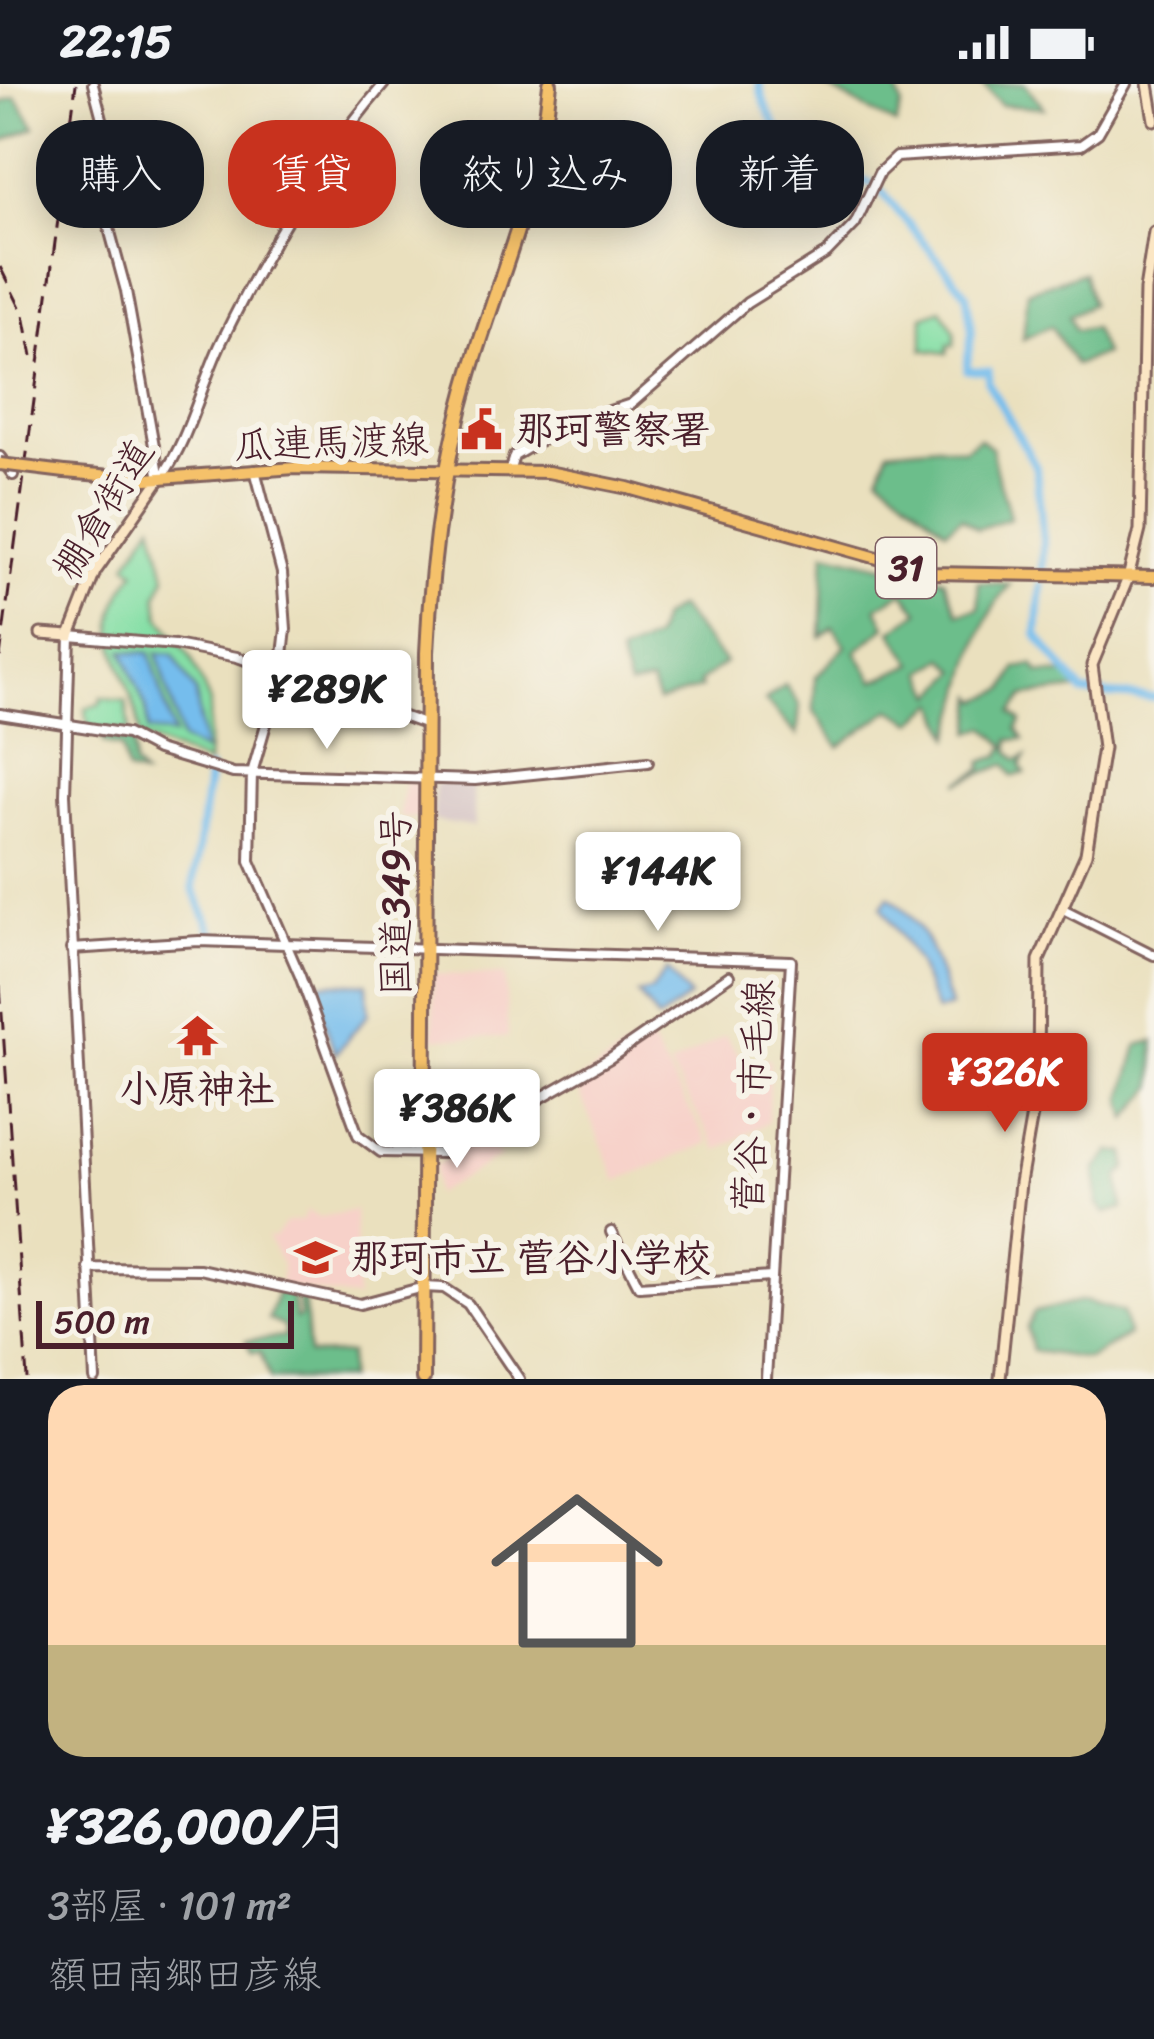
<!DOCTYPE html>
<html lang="ja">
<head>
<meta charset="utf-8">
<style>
	body { margin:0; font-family:Sriracha,"Klee One",sans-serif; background:#20242c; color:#f1f3f6; height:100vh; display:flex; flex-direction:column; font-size:45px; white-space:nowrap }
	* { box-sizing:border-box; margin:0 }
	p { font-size:39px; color:#9ea1a6 }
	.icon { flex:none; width:66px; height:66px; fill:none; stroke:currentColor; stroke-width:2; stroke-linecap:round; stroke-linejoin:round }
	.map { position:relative; height:1295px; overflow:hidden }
	.side { display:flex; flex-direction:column; background:#171b24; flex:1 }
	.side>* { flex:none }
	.hud { position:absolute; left:36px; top:36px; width:1083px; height:108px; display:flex; gap:24px }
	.scale { position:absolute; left:36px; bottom:30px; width:258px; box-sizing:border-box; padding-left:12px; border:6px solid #4a1f2b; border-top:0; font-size:33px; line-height:42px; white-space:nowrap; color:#4a1f2b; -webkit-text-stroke:9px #f7f3e8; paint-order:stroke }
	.price { position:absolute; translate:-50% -102px; padding:0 27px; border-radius:12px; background:#fff; color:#222; font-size:39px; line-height:78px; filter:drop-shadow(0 3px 6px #0008) }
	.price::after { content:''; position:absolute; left:50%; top:72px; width:36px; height:27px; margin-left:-18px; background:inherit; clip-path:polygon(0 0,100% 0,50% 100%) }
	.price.active { background:#c8321e; color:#fff }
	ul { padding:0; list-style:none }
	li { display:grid; align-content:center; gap:24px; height:636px; padding:0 48px }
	li span { display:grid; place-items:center; height:372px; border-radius:36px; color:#555 }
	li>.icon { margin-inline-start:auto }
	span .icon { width:216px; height:216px; fill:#fffc; stroke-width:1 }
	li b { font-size:51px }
	.chip { padding:0 42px; border-radius:48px; background:#171b24; box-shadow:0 6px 30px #0003; font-size:42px; line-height:108px }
	.chip.active { background:#c8321e; color:#fff }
	.status { display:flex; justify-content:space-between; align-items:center; height:84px; padding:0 60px; background:#171b24; direction:ltr }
	.status svg { height:33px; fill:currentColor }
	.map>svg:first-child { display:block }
	.built { fill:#f7d1c9 }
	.industrial { fill:#d2bfc1 }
	.green { fill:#85dfa6; stroke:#687f68; stroke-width:3 }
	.forest { fill:#6cbe8b; stroke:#5b6e5b; stroke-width:3; fill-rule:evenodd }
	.water { fill:#75bded; stroke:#606e8c; stroke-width:3 }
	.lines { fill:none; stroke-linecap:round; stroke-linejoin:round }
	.river { stroke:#75bded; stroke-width:8 }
	.tertiary-casing { stroke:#82635e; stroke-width:14 }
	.secondary-casing { stroke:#82635e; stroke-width:15 }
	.primary-casing { stroke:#82635e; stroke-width:16 }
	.trunk-casing { stroke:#82635e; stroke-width:18 }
	.tertiary { stroke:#fff; stroke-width:8 }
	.secondary { stroke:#fbe6c4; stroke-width:9 }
	.primary { stroke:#f5c16b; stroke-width:10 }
	.trunk { stroke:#f5c16b; stroke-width:12 }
	.rail { stroke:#4a1f2b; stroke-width:3; stroke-dasharray:18 9; stroke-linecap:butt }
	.primary-bridge-casing { stroke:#82635e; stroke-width:16; stroke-linecap:butt }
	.primary-bridge { stroke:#f5c16b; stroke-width:10 }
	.labels { text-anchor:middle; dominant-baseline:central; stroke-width:12; stroke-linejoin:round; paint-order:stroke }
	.shield { fill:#f7f3e8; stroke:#7e5f64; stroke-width:3 }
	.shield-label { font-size:36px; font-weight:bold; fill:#4a1f2b }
	.poi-label { font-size:39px; font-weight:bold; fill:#4a1f2b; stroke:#f7f3e8; text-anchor:start }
	.street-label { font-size:39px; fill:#4a1f2b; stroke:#f7f3e8 }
</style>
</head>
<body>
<div class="status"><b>22:15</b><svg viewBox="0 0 49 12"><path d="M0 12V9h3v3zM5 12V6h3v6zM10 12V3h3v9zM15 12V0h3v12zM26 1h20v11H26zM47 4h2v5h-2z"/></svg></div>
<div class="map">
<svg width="1154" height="1295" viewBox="0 0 1154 1295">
	<rect width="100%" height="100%" fill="#f7f3e8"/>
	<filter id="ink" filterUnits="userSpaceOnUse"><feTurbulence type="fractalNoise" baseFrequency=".00833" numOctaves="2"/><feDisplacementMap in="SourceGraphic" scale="24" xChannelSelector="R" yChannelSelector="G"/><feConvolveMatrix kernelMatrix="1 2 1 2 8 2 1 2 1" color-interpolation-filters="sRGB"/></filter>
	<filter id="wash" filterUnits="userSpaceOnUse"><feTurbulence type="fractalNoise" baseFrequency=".004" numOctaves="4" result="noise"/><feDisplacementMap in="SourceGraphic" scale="48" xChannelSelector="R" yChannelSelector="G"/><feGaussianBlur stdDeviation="2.7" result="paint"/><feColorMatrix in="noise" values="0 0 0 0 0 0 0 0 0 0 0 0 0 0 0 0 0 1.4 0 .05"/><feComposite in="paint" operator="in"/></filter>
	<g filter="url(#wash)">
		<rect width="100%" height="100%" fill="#eae0be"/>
		<path class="built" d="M405 696 422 699V734L399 733Z
			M433 890 505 891 508 953 434 954Z
			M647 951 709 1059 617 1097 575 999Z
			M725 951 745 981 770 974 768 1038 718 1066 669 983Z
			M478 1053 501 1072 435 1110V1082Z
			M355 1126 357 1215 280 1201 282 1181 267 1153 274 1154 285 1139 303 1136 306 1127 321 1133Z"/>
		<path class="industrial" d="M473 697 474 743 434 737V700Z"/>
		<path class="green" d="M941 225 955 248 954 261H948L947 269 923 266V232Z
			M153 439 166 492 157 511 160 532 191 573 210 619 207 680 140 653C134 585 84 551 136 487L127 480Z
			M101 613 126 617 130 647 89 644 85 624 100 620Z"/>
		<path class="forest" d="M820 0H895L902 21 896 41Z
			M982 0H1025L1044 24 1001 21Z
			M16 13 35 43 0 58V19Z
			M1083 188 1091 220 1069 232 1075 246 1093 244 1104 270 1075 281 1051 242 1023 255 1028 207Z
			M979 354 992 364C994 391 1005 408 1010 434L977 445 961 433 946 446 880 391 888 366 938 361 964 365Z
			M825 468 944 495 958 529 979 524 978 498 1010 500C971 547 970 597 951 652L937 619 914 638 891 625 839 663 814 627 815 594 846 562 833 543 821 553ZM903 508 919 527 892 547 914 580 874 597 856 567 886 542 877 523ZM945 574 958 587 935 611 924 588Z
			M678 523 725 579 699 598 701 604 658 618 651 599 629 603 619 571 654 555 661 534Z
			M1033 581 1039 589 1071 591 1078 606 1025 612 1012 629 1022 637 1017 645 1024 655 1009 656V667L1017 676 1026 672 1021 681 1025 689 1013 692 1006 680 958 699 983 685 982 678 1000 672 1006 662 986 643 972 648 976 612 980 617 1006 605 1017 584Z
			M785 601 800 621 797 651 765 617Z
			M101 651 134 657V682L143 692 127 688 121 663 104 659Z
			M1154 957V1003L1128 1035 1123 1015 1138 961Z
			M1112 1067 1126 1069 1127 1085 1119 1093 1123 1124 1106 1129 1098 1121 1096 1086Z
			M278 1206 292 1210 295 1235 300 1233 298 1213 304 1214 309 1271 349 1270 348 1295H270L260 1268 252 1269 246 1257 284 1253V1243L268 1235Z
			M1083 1217 1123 1228 1128 1251 1088 1275 1032 1267 1027 1244 1034 1228Z"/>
		<path class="water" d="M123 567 150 569 174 651 148 647 146 624Z
			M157 569 173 570 196 609 204 667 182 657Z
			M889 812C928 841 936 879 950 923L936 928 918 880 882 823Z
			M667 886 689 913 658 936 638 910 651 907Z
			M312 899H367L368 930 335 970Z"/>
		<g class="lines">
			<path class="river" d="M759 0C772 63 817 81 870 99
				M877 102 966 209 972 248 967 280
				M967 286 989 287 988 298 1036 383 1043 457
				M1042 489 1043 460
				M1041 501 1037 551 1083 609 1154 614
				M209 686 193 804 215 854"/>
		</g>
	</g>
	<g filter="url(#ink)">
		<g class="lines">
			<defs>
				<path id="tertiary" d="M93 0 105 46 100 111 126 207 160 395
					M0 373 13 391
					M510 385 514 372 567 341 631 320 747 219 827 169 855 140 879 89 896 73 1081 61 1098 49 1126 0
					M255 386 282 489 286 545 281 588 252 689 250 777 300 892 358 1051 381 1068 445 1069 610 974 729 892
					M161 394C189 356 201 301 221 259 265 168 318 76 384 0
					M0 630 127 650 157 666 233 689 475 696 648 678
					M1065 826 1154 871
					M71 865 199 857 791 877 766 1295
					M611 1148 639 1202 771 1193
					M88 1184 199 1185 360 1220 424 1203 444 1204 468 1220 519 1295
					M95 1295 65 710 70 552 175 561 237 573 427 641"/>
				<path id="secondary" d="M1148 0 1154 36
					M41 550 70 552 95 488 160 395
					M1000 1295 1020 1099 1038 996 1039 876 1086 770 1103 664 1092 581 1128 494 1140 446 1145 206 1154 148"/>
				<path id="primary" d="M65 388 147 395 295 384 548 388 628 404 931 489 1154 493"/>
				<path id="trunk" d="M423 1295 427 569C431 475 443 381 470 290 499 192 540 103 550 0"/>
			</defs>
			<use href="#tertiary" class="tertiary-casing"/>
			<use href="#secondary" class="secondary-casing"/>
			<use href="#primary" class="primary-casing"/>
			<use href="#trunk" class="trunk-casing"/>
			<use href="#tertiary" class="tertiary"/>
			<use href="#secondary" class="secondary"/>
			<use href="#primary" class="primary"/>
			<use href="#trunk" class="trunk"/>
			<path class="rail" d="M0 183 24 231 32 272
				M0 573 76 0
				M0 901 27 1295"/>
			<defs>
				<path id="primary-bridge" d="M0 380 65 388"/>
			</defs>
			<use href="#primary-bridge" class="primary-bridge-casing"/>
			<use href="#primary-bridge" class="primary-bridge"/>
		</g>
	</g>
	<defs>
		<symbol id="civic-bare" viewBox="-9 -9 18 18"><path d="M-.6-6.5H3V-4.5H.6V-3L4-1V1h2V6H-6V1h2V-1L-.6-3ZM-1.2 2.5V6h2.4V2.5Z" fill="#c8321e" stroke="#f7f3e8" stroke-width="2.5" paint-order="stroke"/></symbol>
		<symbol id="temple-bare" viewBox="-9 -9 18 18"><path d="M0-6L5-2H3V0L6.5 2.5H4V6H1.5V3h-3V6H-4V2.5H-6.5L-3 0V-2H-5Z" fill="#c8321e" stroke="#f7f3e8" stroke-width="2.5" paint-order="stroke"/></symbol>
		<symbol id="school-bare" viewBox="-9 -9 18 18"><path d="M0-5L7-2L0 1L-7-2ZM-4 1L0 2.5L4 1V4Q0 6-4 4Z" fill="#c8321e" stroke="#f7f3e8" stroke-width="2.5" paint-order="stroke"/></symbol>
	</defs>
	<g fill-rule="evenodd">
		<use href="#civic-bare" x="452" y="316" width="59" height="59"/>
		<use href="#temple-bare" x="168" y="922" width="59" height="59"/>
		<use href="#school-bare" x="286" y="1144" width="59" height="59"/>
	</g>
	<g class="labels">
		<rect class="shield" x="876" y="454" width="60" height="60" rx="9"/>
		<g class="shield-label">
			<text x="906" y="484">31</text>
		</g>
		<g class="poi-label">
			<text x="515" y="345">那珂警察署</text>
			<text x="197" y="1004" text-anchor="middle">小原神社</text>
			<text x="350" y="1173">那珂市立 菅谷小学校</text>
		</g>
		<g class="street-label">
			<text transform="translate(331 358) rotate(-2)">瓜連馬渡線</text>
			<text transform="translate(103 425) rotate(-59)">棚倉街道</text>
			<text transform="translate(395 819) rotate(-90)">国道349号</text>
			<text transform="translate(753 1012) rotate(-87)">菅谷・市毛線</text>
		</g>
	</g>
</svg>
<div class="scale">500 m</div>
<b class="price" style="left:327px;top:668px">¥289K</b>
<b class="price" style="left:658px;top:850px">¥144K</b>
<b class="price active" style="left:1005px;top:1051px">¥326K</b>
<b class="price" style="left:457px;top:1087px">¥386K</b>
<div class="hud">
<a class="chip">購入</a>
<a class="chip active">賃貸</a>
<a class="chip">絞り込み</a>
<a class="chip">新着</a>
</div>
</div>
<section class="side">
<ul>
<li><span style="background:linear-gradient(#ffd9b3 70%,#c2b280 0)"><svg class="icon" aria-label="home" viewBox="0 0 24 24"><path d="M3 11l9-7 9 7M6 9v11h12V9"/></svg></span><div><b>¥326,000/月</b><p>3部屋 · 101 m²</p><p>額田南郷田彦線</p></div></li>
</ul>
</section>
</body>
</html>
